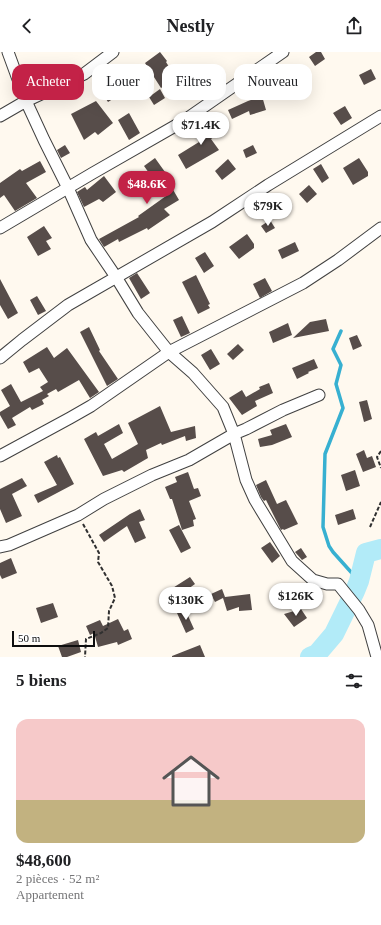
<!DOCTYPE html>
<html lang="fr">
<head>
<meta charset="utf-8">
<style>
	body { margin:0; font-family:"Times New Roman",serif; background:#f6f6f6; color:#202124; height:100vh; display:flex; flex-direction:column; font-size:15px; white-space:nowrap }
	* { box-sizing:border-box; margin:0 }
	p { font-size:13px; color:#757577 }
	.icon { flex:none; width:22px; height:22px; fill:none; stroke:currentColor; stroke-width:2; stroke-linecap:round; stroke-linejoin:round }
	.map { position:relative; height:605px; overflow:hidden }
	.side { display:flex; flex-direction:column; background:#fff; flex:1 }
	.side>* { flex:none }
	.banner { position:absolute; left:12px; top:12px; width:357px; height:36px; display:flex; gap:8px }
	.scale { position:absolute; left:12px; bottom:10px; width:83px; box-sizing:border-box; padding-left:4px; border:2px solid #0e0e0e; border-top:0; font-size:11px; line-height:14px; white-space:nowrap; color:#0e0e0e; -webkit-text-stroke:3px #fff; paint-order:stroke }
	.price { position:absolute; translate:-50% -34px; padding:0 9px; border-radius:14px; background:#fff; color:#222; font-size:13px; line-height:26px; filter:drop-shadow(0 1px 2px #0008) }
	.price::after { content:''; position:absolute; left:50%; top:24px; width:12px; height:9px; margin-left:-6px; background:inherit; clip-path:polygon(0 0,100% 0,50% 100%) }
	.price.selected { background:#c32247; color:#fff }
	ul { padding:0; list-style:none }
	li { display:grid; align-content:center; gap:8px; height:212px; padding:0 16px }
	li+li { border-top:1px solid #e0e0e0 }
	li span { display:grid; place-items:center; height:124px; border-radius:12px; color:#555 }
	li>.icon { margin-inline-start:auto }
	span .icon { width:72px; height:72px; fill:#fffc; stroke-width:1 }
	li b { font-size:17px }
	h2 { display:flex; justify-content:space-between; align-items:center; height:48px; padding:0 16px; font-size:17px }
	.chip { padding:0 14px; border-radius:12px; background:#fff; box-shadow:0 4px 16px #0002; font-size:14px; line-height:36px }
	.chip.selected { background:#c32247; color:#fff }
	header { display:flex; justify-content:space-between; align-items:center; height:52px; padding:0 16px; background:#fff; font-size:18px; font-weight:700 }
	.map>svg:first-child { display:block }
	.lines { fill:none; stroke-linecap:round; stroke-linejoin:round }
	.stream { stroke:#37b0d1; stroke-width:3.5 }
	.river { stroke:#b2ebf8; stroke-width:20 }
	.building { fill:#574d4a }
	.minor-casing { stroke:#414141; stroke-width:13 }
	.path { stroke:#303030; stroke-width:2; stroke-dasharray:4 2; stroke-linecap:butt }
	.minor { stroke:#fff; stroke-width:11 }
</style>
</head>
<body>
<header><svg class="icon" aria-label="back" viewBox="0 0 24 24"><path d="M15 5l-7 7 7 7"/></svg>Nestly<svg class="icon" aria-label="share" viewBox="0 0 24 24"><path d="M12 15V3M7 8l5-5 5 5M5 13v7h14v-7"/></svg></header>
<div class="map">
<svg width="381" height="605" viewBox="0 0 381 605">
	<rect width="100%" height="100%" fill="#fff9ef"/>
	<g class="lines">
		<path class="stream" d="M341 279 333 297 341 313 336 332 343 356 325 402 323 475 329 494 333 500 359 529"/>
		<path class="river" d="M310 605 317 602 334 582 355 539 359 529 366 501 381 497"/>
	</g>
	<path class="building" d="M160 0 167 9 166 10 176 26 161 36 145 11Z
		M316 0H321L325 7 315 14 309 5Z
		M371 17 376 27 364 33 359 23Z
		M306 20 312 30 298 41 291 31Z
		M125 24 132 35 108 50 101 39Z
		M160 37 165 46 154 53 149 45Z
		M262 44 266 58 250 63 249 59 232 67 228 58 248 49Z
		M96 49 113 71 98 83 95 80 84 88 71 62Z
		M345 54 352 66 341 73 333 61Z
		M129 61 140 81 129 88 118 68Z
		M210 68 219 81 211 87 219 98 186 117 178 103 199 90 193 80Z
		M65 93 70 101 61 106 57 98Z
		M253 93 257 101 246 106 243 98Z
		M155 106 170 127 168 129 179 148 164 157 170 163 148 178 147 176 119 190 118 187 104 195 99 187 139 165 138 164 166 144 156 131 137 144 130 135 149 121 144 114Z
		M359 106 368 120V124L353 133 343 116Z
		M228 107 236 117 222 128 215 119Z
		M40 109 46 120 26 131 37 146 15 159 4 143 0 146V131L20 117 22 119Z
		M321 112 329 126 322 131 313 117Z
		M104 124 116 140 103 150 99 147 84 155 77 140 85 135 87 138Z
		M309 133 317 142 307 151 299 142Z
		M270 168 275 176 266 181 261 174Z
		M44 174 52 186 46 189 51 197 38 204 27 185Z
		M247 182 254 192V196L239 207 229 195Z
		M295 190 299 199 282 207 278 198Z
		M205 200 214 214 204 221 195 206Z
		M137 221 150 241 141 247 129 226Z
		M196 223 210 252 208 253 210 256 198 262 182 230Z
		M265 226 272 239 260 246 253 232Z
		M0 227 18 261 8 267 0 253Z
		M37 244 46 259 38 263 30 248Z
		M182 264 190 281 181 285 173 268Z
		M326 267 329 279 293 286 310 270Z
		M288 271 292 283 273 291 269 280Z
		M89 275 100 298 99 299 118 327 107 334 80 280Z
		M357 283 362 294 353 298 349 286Z
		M238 292 244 298 233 308 227 302Z
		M47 295 54 306 67 296 99 340 90 346 79 328 58 340 56 337 47 342 49 344 42 348 44 352 32 358 30 355 12 366 16 373 8 377 0 363V360L10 354 1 338 11 332 21 350 43 339 40 335 48 330 39 316 29 321 23 310Z
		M211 297 220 312 210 318 201 303Z
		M314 307 318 316 308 320 309 321 297 327 292 316Z
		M269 331 273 341 255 349 257 354 242 363 229 346 242 338 246 345 260 337 259 335Z
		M367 348 372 367 364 370 359 350Z
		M160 354 171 380 195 374 196 386 186 389 185 384 162 393 161 391 146 398 148 406 124 420 122 418 103 424 84 387 96 380 98 384 119 372 123 381 104 392 112 407 138 392 128 371Z
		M286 372 292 385 272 393 260 395 258 387 272 383 270 378Z
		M364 398 367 406 372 404 376 415 363 420 356 402Z
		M57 403 58 406 60 405 74 432 38 451 34 443 57 433 44 410Z
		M355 418 360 434 346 439 341 423Z
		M188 420 194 437 198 436 201 444 189 449 196 467 193 468 194 474 182 478 172 447H170L165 435 177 430 175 425Z
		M22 426 27 434 12 442 22 464 6 471 0 457V437Z
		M266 428 277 452 286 448 298 472 284 478 283 477 281 478 266 448 264 449 261 445 256 433Z
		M140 457 145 468 139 470 146 486 135 491 127 474 104 490 99 483 130 462Z
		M353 457 356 467 338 473 335 463Z
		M179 473 191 496 181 501 169 478Z
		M270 490 280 504 272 511 261 496Z
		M301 496 307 505 302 508 295 500Z
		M11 506 17 521 2 527 0 523V511Z
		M190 525 195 532 174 547 168 539Z
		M222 537 225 545 250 542 252 558 239 559V555L227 559 223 546 215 550 211 542Z
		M53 551 58 565 41 571 36 556Z
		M185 557 194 577 186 581 177 561Z
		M301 557 307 566 294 575 284 562Z
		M118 567 124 579 128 577 132 587 118 593 117 590 98 595 94 581 90 583 86 574 100 568 103 574Z
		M78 588 81 600 67 605H62L58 594Z
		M200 593 205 605H172V604Z"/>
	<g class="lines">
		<defs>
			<path id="minor" d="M8 0 26 49 44 88 68 136 91 188 116 225 138 261 153 280 169 300 193 321 223 355 234 382 246 428 255 448 292 509 313 528 327 532H338L359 558 368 573 377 605
				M0 64 26 49 84 22 113 0
				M0 176 93 121 182 70 228 38 283 0
				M0 306 22 288 68 253 212 170 268 133 381 64
				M0 404 70 366 91 354 169 300 303 231 338 208 381 176
				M0 495 9 493 78 463 104 447 152 423 189 408 234 382 246 377 283 358 319 343"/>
		</defs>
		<use href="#minor" class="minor-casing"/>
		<path class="path" d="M381 399 377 405 381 416
			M83 472 99 501 98 510 112 534 115 546 109 559 108 576 101 581 86 587 85 605
			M370 475 381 450"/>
		<use href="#minor" class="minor"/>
	</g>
</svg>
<div class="scale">50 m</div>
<b class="price" style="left:201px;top:94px">$71.4K</b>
<b class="price selected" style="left:147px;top:153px">$48.6K</b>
<b class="price" style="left:268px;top:175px">$79K</b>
<b class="price" style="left:296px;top:565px">$126K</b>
<b class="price" style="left:186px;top:569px">$130K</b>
<div class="banner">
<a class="chip selected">Acheter</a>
<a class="chip">Louer</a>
<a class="chip">Filtres</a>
<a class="chip">Nouveau</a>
</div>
</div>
<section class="side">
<h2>5 biens<svg class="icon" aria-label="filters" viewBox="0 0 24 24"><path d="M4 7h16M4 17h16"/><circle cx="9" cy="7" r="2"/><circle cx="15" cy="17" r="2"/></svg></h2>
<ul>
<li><span style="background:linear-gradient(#f6c9c9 65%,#c2b280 0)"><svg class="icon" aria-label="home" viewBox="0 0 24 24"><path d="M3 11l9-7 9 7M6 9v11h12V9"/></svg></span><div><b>$48,600</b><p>2 pièces · 52 m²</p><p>Appartement</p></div></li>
</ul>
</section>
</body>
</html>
